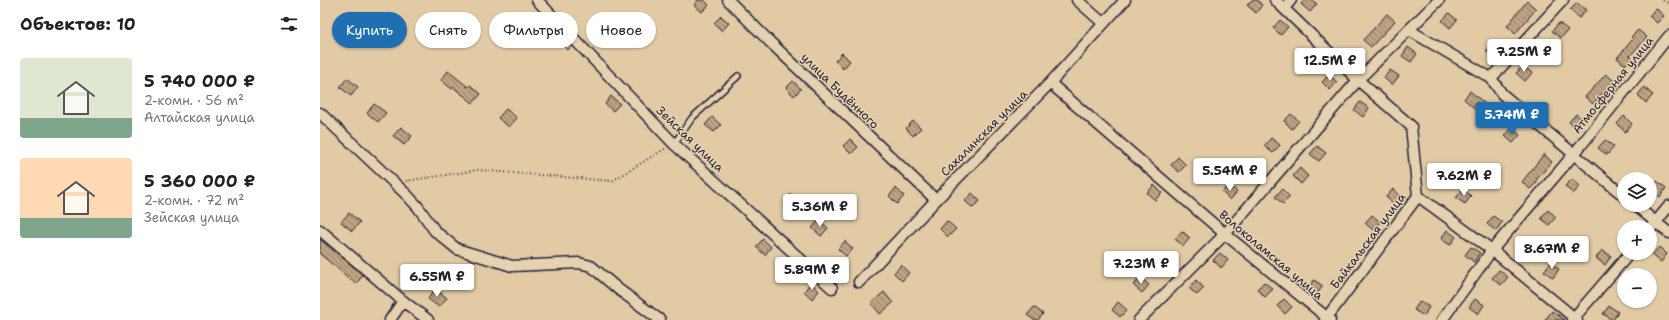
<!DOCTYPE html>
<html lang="ru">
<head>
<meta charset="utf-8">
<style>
	body { margin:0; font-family:"Shantell Sans",sans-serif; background:#f2f2f2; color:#202124; height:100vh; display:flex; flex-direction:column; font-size:15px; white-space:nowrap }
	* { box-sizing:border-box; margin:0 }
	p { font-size:13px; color:#757577 }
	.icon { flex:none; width:22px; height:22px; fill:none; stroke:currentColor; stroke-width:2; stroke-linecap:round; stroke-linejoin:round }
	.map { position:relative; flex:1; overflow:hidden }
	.sheet { display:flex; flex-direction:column; background:#fff; width:320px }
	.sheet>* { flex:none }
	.banner { position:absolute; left:12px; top:12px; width:380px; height:36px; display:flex; gap:8px }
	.fabs { position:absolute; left:1297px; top:172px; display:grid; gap:8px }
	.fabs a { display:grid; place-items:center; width:40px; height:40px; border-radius:50%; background:#fff; box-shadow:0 1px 3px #0004; font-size:20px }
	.price { position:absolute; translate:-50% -34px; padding:0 9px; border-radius:4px; background:#fff; color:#222; font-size:13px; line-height:26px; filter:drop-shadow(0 1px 2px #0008) }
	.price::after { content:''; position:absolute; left:50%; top:24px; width:12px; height:9px; margin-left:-6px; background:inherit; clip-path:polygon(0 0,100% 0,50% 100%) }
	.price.current { background:#1f6fb2; color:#fff }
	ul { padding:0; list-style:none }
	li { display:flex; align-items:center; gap:12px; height:100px; padding:0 20px }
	li span { display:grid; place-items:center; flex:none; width:112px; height:80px; border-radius:4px; color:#555 }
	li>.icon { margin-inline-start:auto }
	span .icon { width:48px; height:48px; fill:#fffc; stroke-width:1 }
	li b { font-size:17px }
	h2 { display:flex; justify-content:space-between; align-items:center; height:48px; padding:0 20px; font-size:17px }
	.tag { padding:0 14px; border-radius:18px; background:#fff; box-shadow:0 1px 3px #0004; font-size:14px; line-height:36px }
	.tag.current { background:#1f6fb2; color:#fff }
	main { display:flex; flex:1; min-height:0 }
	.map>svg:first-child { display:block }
	.building { fill:url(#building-back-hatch); stroke:#22223b }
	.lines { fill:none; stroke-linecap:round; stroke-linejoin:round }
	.lane-casing { stroke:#22223b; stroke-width:8 }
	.street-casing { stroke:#22223b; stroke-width:13 }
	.path { stroke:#22223b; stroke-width:2; stroke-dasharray:1 3; stroke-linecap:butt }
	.lane { stroke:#e6d2b0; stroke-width:5 }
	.street { stroke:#e6d2b0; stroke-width:10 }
	.labels { text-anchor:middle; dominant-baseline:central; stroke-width:3; stroke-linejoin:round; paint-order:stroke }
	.street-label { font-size:12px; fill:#22223b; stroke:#e6d2b0 }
</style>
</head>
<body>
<main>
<section class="sheet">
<h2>Объектов: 10<svg class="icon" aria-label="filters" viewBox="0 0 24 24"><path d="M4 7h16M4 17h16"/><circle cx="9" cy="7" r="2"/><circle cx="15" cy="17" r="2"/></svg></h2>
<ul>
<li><span style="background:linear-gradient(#dfe7d0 75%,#7fa58c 0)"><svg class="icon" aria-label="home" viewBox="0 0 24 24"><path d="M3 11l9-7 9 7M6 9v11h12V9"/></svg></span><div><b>5 740 000 ₽</b><p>2-комн. · 56 m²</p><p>Алтайская улица</p></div></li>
<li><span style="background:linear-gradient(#ffd9b3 75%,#7fa58c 0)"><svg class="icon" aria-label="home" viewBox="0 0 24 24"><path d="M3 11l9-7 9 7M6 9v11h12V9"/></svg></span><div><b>5 360 000 ₽</b><p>2-комн. · 72 m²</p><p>Зейская улица</p></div></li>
</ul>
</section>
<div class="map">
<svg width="1349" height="320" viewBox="0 0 1349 320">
	<defs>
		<pattern id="building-back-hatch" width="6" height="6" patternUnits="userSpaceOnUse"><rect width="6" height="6" fill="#bfa381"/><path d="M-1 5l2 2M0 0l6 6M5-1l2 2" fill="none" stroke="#9b846b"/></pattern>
	</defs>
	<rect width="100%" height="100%" fill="#e2caa5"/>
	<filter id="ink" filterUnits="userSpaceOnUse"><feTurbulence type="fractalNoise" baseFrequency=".025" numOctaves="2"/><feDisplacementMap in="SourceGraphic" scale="8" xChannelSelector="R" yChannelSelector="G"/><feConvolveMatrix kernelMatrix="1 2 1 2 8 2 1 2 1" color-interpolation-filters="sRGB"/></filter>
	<g filter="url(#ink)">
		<path class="building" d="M378 0H384L389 5 382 12 374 5Z
			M932 0H937L942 5 936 13 927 5Z
			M985 0H992L997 4 990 12 981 4Z
			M1207 1 1216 9 1195 34 1187 26Z
			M1257 3 1266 10 1259 18 1250 10Z
			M1336 8 1344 16 1337 23 1329 16Z
			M1129 13 1137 20 1130 28 1122 21Z
			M287 14 296 21 289 29 280 22Z
			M1067 14 1075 21 1051 47 1043 40Z
			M401 16 409 23 402 31 394 23Z
			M960 20 968 27 961 35 953 28Z
			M1239 23 1248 30 1241 38 1232 31Z
			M1318 30 1327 37 1310 56 1312 57 1305 65 1297 58 1313 39 1311 37Z
			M244 38 252 46 248 50 239 43Z
			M1173 43 1181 51 1174 59 1166 51Z
			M1219 44 1227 51 1220 59 1212 52Z
			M1088 47 1097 54 1091 62 1082 56Z
			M522 53 530 61 523 69 515 61Z
			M1203 66 1212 73 1205 81 1196 73Z
			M1070 70 1079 76 1072 85 1064 78Z
			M128 71 148 87 150 85 161 94 153 103 133 87 132 89 121 80Z
			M1286 74 1294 81 1273 104 1265 97Z
			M1009 75 1017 82 1010 90 1002 82Z
			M27 78 38 87 31 96 20 87Z
			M473 81 481 89 474 96 466 88Z
			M1324 87 1333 95 1326 103 1318 95Z
			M1150 91 1177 114 1170 122 1144 99Z
			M291 96 300 104 293 111 285 104Z
			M1040 102 1049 108 1043 117 1034 110Z
			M54 104 66 113 58 122 47 113Z
			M186 109 197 118 189 127 178 118Z
			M971 114 979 121 972 129 964 121Z
			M1256 114 1264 121 1257 129 1249 122Z
			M1304 116 1312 124 1305 132 1297 124Z
			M392 117 401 125 394 132 385 125Z
			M593 121 601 128 593 136 586 128Z
			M81 127 92 136 84 145 73 136Z
			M1192 128 1200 135 1193 143 1185 136Z
			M951 138 960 145 953 153 944 146Z
			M530 139 538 147 531 154 523 146Z
			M1285 140 1294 147 1287 155 1278 148Z
			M997 146 1006 153 999 161 990 154Z
			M1224 154 1232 162 1216 180 1217 182 1210 189 1202 182Z
			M858 157 866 165 859 172 851 165Z
			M929 159 937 166 930 174 922 166Z
			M980 168 988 176 981 184 973 176Z
			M1252 179 1260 186 1253 194 1245 186Z
			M1337 181 1346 188 1340 197 1331 190Z
			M834 185 842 193 835 200 827 193Z
			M909 185 917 192 910 200 902 192Z
			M576 188 584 196 577 204 569 196Z
			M962 189 970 197 963 204 955 197Z
			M1073 189 1081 196 1074 204 1066 197Z
			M1143 189 1151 196 1145 204 1136 198Z
			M652 193 660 201 653 208 645 201Z
			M471 194 479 201 472 209 464 202Z
			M1228 210 1236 217 1229 225 1221 218Z
			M29 213 40 222 32 231 21 222Z
			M1052 215 1060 222 1053 230 1045 223Z
			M1173 216 1182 222 1176 231 1167 224Z
			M499 220 508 228 501 236 492 228Z
			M627 221 636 229 628 237 620 229Z
			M1127 230 1136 237 1130 245 1121 239Z
			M862 231 870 238 863 246 855 239Z
			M0 239 43 275 36 284 0 254Z
			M443 239 451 247 445 255 436 247Z
			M525 241 533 249 526 256 518 249Z
			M1204 241 1213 248 1207 256 1198 249Z
			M1151 247 1160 253 1154 262 1145 255Z
			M1339 247 1347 254 1341 262 1332 255Z
			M1282 250 1291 256 1285 265 1276 258Z
			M900 253 908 260 901 268 893 260Z
			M1230 263 1239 269 1233 278 1224 271Z
			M90 265 101 274 94 283 83 274Z
			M581 265 589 273 582 281 574 273Z
			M1179 270 1188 277 1181 285 1172 278Z
			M821 278 829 285 822 293 813 285Z
			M876 280 884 288 877 295 869 288Z
			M994 280 1003 286 996 295 988 288Z
			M944 282 953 289 945 297 937 289Z
			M491 283 499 291 492 299 484 291Z
			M115 289 127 298 119 307 108 299Z
			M564 292 573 303 560 314 551 303Z
			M964 299 972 307 965 314 957 306Z
			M1155 299 1164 305 1158 314 1149 307Z
			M1100 301 1109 307 1104 316 1094 310Z
			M798 302 807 310 800 317 792 310Z
			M1289 306 1298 312 1293 320 1283 314Z
			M714 307 723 314 718 320H714L707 315Z
			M1232 311 1245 320H1225Z"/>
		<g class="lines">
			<defs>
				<path id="lane" d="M354 144 372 118 418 76"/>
				<path id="street" d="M217 0 354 144 512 288
					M408 0 450 42 616 200
					M757 0 783 23
					M955 0 1038 80 1091 126 1098 196 1172 250 1257 320
					M964 8 971 0
					M1089 30 1171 78 1182 94 1304 196
					M1171 78 1243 0
					M730 83 905 234 1010 320
					M0 113 87 195 98 207 115 231 137 249 192 266 259 263 271 266 298 289 340 320
					M1315 205 1349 233
					M1330 229 1349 206
					M0 230 83 301 108 320
					M539 282 616 200 730 83 805 0
					M70 320 83 301
					M819 320 905 234 1038 80 1119 0
					M1005 320 1098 196
					M1122 320 1172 250 1254 154 1349 36
					M1252 320 1310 253"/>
			</defs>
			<use href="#lane" class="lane-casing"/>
			<use href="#street" class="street-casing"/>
			<path class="path" d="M1343 0 1349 4
				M86 181 158 170 292 181 346 148"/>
			<use href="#lane" class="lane"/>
			<use href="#street" class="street"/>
		</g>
	</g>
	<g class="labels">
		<g class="street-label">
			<text transform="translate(1293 85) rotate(-51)">Атмосферная улица</text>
			<text transform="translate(520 91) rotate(44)">улица Будённого</text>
			<text transform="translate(664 133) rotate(-45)">Сахалинская улица</text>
			<text transform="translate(370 139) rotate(44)">Зейская улица</text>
			<text transform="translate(1048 241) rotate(-53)">Байкальская улица</text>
			<text transform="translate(951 255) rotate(40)">Волоколамская улица</text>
		</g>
	</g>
</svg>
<div class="fabs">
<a><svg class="icon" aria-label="layers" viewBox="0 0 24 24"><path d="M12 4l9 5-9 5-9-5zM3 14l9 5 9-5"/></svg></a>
<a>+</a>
<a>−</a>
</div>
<b class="price" style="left:1204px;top:73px">7.25M ₽</b>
<b class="price" style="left:1010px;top:82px">12.5M ₽</b>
<b class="price current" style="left:1192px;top:136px">5.74M ₽</b>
<b class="price" style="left:910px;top:192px">5.54M ₽</b>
<b class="price" style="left:1144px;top:197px">7.62M ₽</b>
<b class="price" style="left:500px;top:228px">5.36M ₽</b>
<b class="price" style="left:1232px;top:270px">8.67M ₽</b>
<b class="price" style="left:821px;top:285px">7.23M ₽</b>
<b class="price" style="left:492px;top:291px">5.89M ₽</b>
<b class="price" style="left:117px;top:298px">6.55M ₽</b>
<div class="banner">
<a class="tag current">Купить</a>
<a class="tag">Снять</a>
<a class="tag">Фильтры</a>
<a class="tag">Новое</a>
</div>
</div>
</main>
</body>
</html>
